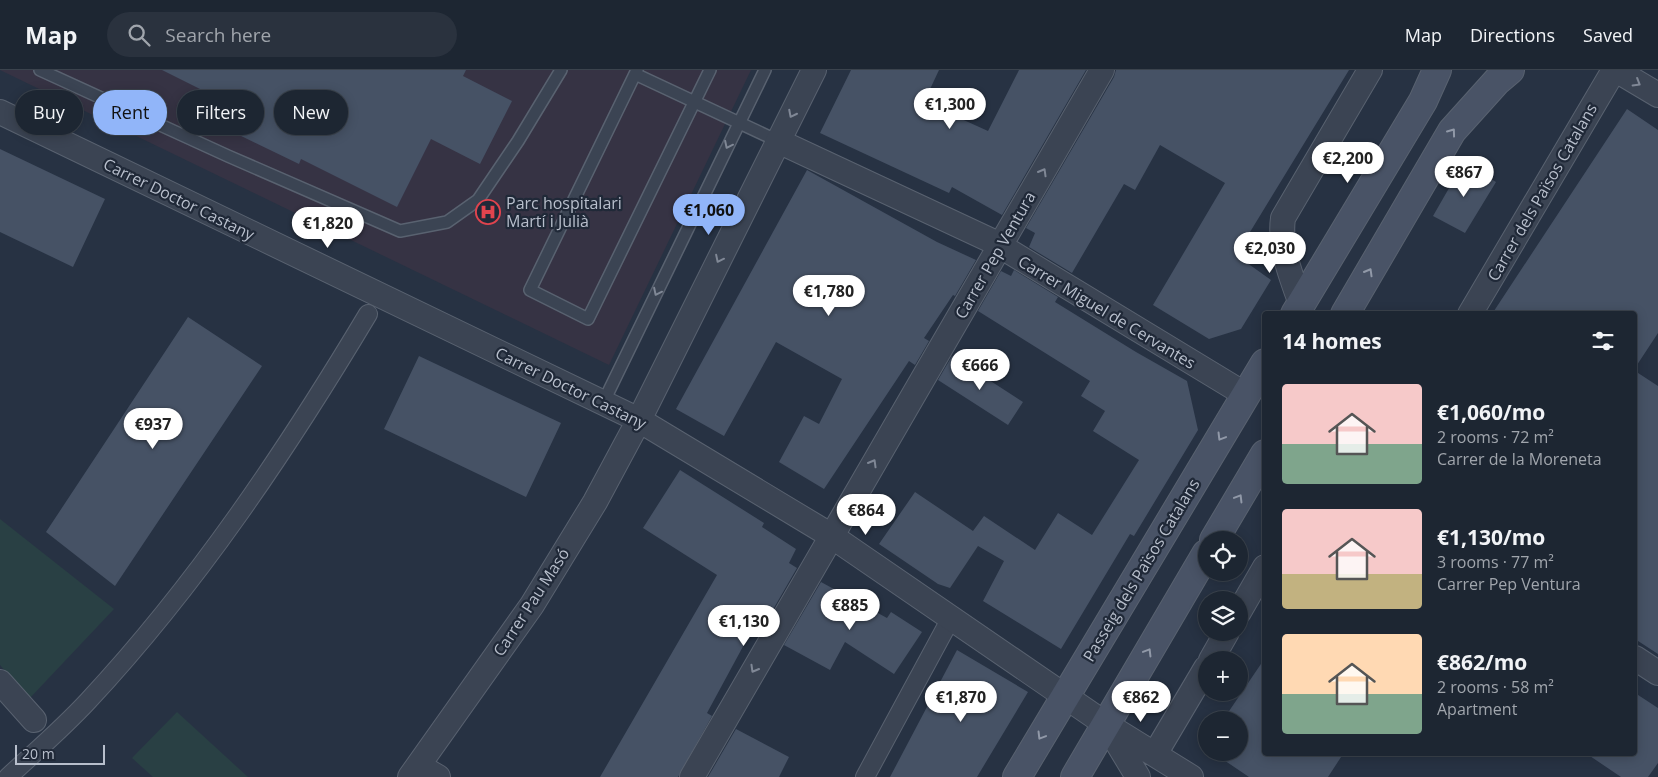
<!DOCTYPE html>
<html lang="en">
<head>
<meta charset="utf-8">
<style>
	body { margin:0; font-family:"Open Sans",sans-serif; background:#2a323e; color:#f1f3f6; height:100vh; display:flex; flex-direction:column; font-size:19px; white-space:nowrap }
	* { box-sizing:border-box; margin:0 }
	p { font-size:16px; color:#a0a5ac }
	.icon { flex:none; width:28px; height:28px; fill:none; stroke:currentColor; stroke-width:2; stroke-linecap:round; stroke-linejoin:round }
	.map { position:relative; flex:1; overflow:hidden }
	.side { position:absolute; left:1262px; top:241px; width:375px; height:445px; display:flex; flex-direction:column; background:#1d2632; border-radius:5px; box-shadow:0 2px 12px #0003,0 0 0 1px #3b434d }
	.side>* { flex:none }
	.guide { position:absolute; left:15px; top:20px; width:475px; height:45px; display:flex; gap:10px }
	.buttons { position:absolute; left:1198px; top:461px; display:grid; gap:10px }
	.buttons a { display:grid; place-items:center; width:50px; height:50px; border-radius:50%; background:#1d2632; box-shadow:0 2px 12px #0003,0 0 0 1px #3b434d; font-size:25px }
	.scale { position:absolute; left:15px; bottom:12px; width:90px; box-sizing:border-box; padding-left:5px; border:2px solid #b8bfcc; border-top:0; font-size:14px; line-height:18px; white-space:nowrap; color:#b8bfcc; -webkit-text-stroke:4px #202938; paint-order:stroke }
	.price { position:absolute; translate:-50% -42px; padding:0 11px; border-radius:18px; background:#fff; color:#222; font-size:16px; line-height:32px; filter:drop-shadow(0 1px 2px #0008) }
	.price::after { content:''; position:absolute; left:50%; top:30px; width:15px; height:11px; margin-left:-8px; background:inherit; clip-path:polygon(0 0,100% 0,50% 100%) }
	.price.current { background:#91b5f9; color:#111 }
	ul { padding:0; list-style:none }
	li { display:flex; align-items:center; gap:15px; height:125px; padding:0 20px }
	li span { display:grid; place-items:center; flex:none; width:140px; height:100px; border-radius:5px; color:#555 }
	li>.icon { margin-inline-start:auto }
	span .icon { width:60px; height:60px; fill:#fffc; stroke-width:1 }
	li b { font-size:21px }
	h2 { display:flex; justify-content:space-between; align-items:center; height:60px; padding:0 20px; font-size:21px }
	.pill { padding:0 18px; border-radius:22px; background:#1d2632; box-shadow:0 2px 12px #0003,0 0 0 1px #3b434d; font-size:18px; line-height:45px }
	.pill.current { background:#91b5f9; color:#111 }
	header { display:flex; align-items:center; gap:30px; box-sizing:border-box; height:70px; padding:0 25px; background:#1d2632; border-bottom:1px solid #3b434d }
	header strong { font-size:24px }
	nav { display:flex; gap:28px; margin-inline-start:auto; font-size:18px }
	.search { width:350px; height:45px; background:#2a323e; display:flex; align-items:center; gap:12px; box-sizing:border-box; padding:0 18px; border-radius:28px; color:#a0a5ac; font-size:19px }
	.map>svg:first-child { display:block }
	.medical { fill:#363344 }
	.green { fill:#294044 }
	.building { fill:#465265 }
	.lines { fill:none; stroke-linecap:round; stroke-linejoin:round }
	.service-casing { stroke:#596270; stroke-width:14 }
	.pedestrian-casing { stroke:#596270; stroke-width:20 }
	.minor-casing { stroke:#596270; stroke-width:26 }
	.secondary-casing { stroke:#596270; stroke-width:30 }
	.service { stroke:#3b4453; stroke-width:11 }
	.pedestrian { stroke:#3b4453; stroke-width:18 }
	.minor { stroke:#3b4453; stroke-width:24 }
	.secondary { stroke:#495366; stroke-width:28 }
	.oneway { stroke:#808896 }
	.oneway2 { stroke:#9199a8 }
	.labels { text-anchor:middle; dominant-baseline:central; stroke-width:4.5; stroke-linejoin:round; paint-order:stroke }
	.street-label { font-size:16px; fill:#b8bfcc; stroke:#202938 }
	.poi-label { font-size:16px; fill:#b8bfcc; stroke:#202938; text-anchor:start }
</style>
</head>
<body>
<header>
<strong>Map</strong>
<div class="search"><svg class="icon" aria-label="search" viewBox="0 0 24 24"><circle cx="10" cy="10" r="6"/><path d="M15 15l6 6"/></svg>Search here</div>
<nav><a>Map</a><a>Directions</a><a>Saved</a></nav>
</header>
<div class="map">
<svg width="1658" height="707" viewBox="0 0 1658 707">
	<rect width="100%" height="100%" fill="#273243"/>
	<path class="medical" d="M0 0H751L609 295Z"/>
	<path class="green" d="M0 449 114 539 29 629 0 595Z
		M177 642 248 707H153L132 688Z"/>
	<path class="building" d="M162 0H466L463 6 512 31 480 94 431 69 397 137 301 89 299 94 237 64 248 43Z
		M851 0H939L924 32 988 61 1019 0H1086L1002 145 952 117 949 123 820 63Z
		M1116 0H1349L1236 185 1271 210 1241 259 1209 269 1153 235 1225 113 1160 75 1135 120 1124 114 1072 203 1029 177 1035 163 1026 158 1114 7Z
		M1627 39 1658 60V263L1635 298V244H1492Z
		M0 79 105 129 73 197 0 162Z
		M1464 92 1496 112 1465 163 1433 146Z
		M807 100 937 172 976 190 955 226 953 225 924 268 929 271 915 295 909 291 824 419 779 392 804 346 819 354 842 309 776 272 724 366 676 339Z
		M1014 200 1058 227 1055 232 1136 282 1187 311 1198 360 1134 466 1130 464 1061 579 983 531 1004 491 978 476 950 518 938 514 879 474 915 422 973 461 984 446 1035 480 1058 443 1092 465 1139 390 1093 361 1105 341 1081 326 1090 311 978 241 1001 201 1011 206Z
		M188 247 262 296 115 516 46 462Z
		M419 286 561 353 526 427 384 359Z
		M952 286 1023 332 1008 355 938 310Z
		M1635 301 1658 316V584L1635 569Z
		M680 400 764 453 762 457 796 479 789 493 797 498 760 562 753 558 707 643 712 646 678 707H600L717 505 643 458Z
		M821 512 887 548 891 542 922 562 894 604 845 572 830 600 784 575Z
		M957 580 1028 622 977 707H890Z
		M1265 588V684H1343L1328 707H1249L1212 682H1239V650H1223Z
		M1635 623 1658 638V693L1648 707H1621L1587 684H1635Z
		M736 659 789 687 779 707H708Z"/>
	<g class="lines">
		<defs>
			<path id="service" d="M40 0 228 86 400 161 447 152 478 130 518 71 561 0
				M637 0 530 220 588 249 710 0
				M635 4 778 71
				M603 333 765 0"/>
			<path id="pedestrian" d="M8 707C35 682 63 658 88 631 197 514 286 381 368 244
				M865 707 951 548"/>
			<path id="minor" d="M1616 0 1658 25
				M0 42 639 350 830 465 1107 655 1191 707
				M778 71 992 171 1246 325
				M1301 234C1291 206 1279 177 1283 148L1370 0
				M1470 244 1614 0
				M1239 542 1265 497
				M1635 588 1658 603
				M1211 590 1227 562
				M0 612 34 650
				M1109 659 1138 707
				M1155 684 1206 598
				M419 696 438 707
				M410 707 532 535 595 432 639 350 814 0
				M692 707 1102 0"/>
			<path id="secondary" d="M1295 244 1423 31 1437 0
				M1345 244 1452 61 1497 11 1510 0
				M1214 470 1265 384
				M1017 707 1265 293
				M1075 707 1206 484"/>
		</defs>
		<use href="#service" class="service-casing"/>
		<use href="#pedestrian" class="pedestrian-casing"/>
		<use href="#minor" class="minor-casing"/>
		<use href="#secondary" class="secondary-casing"/>
		<use href="#service" class="service"/>
		<use href="#pedestrian" class="pedestrian"/>
		<use href="#minor" class="minor"/>
		<use href="#secondary" class="secondary"/>
	</g>
	<defs><path id="oneway-chevron" d="M-2-3.5L2.5 0L-2 3.5" fill="none" stroke-width="1.6" stroke-linecap="round" stroke-linejoin="round" transform="scale(1.25)"/></defs>
	<g class="oneway">
		<use href="#oneway-chevron" transform="translate(1637 13) rotate(31)"/>
		<use href="#oneway-chevron" transform="translate(792 44) rotate(117)"/>
		<use href="#oneway-chevron" transform="translate(728 75) rotate(116)"/>
		<use href="#oneway-chevron" transform="translate(1043 102) rotate(-60)"/>
		<use href="#oneway-chevron" transform="translate(719 189) rotate(116)"/>
		<use href="#oneway-chevron" transform="translate(657 222) rotate(116)"/>
		<use href="#oneway-chevron" transform="translate(873 393) rotate(-60)"/>
		<use href="#oneway-chevron" transform="translate(754 599) rotate(120)"/>
	</g>
	<g class="oneway2">
		<use href="#oneway-chevron" transform="translate(1452 62) rotate(-54)"/>
		<use href="#oneway-chevron" transform="translate(1369 202) rotate(-60)"/>
		<use href="#oneway-chevron" transform="translate(1221 367) rotate(121)"/>
		<use href="#oneway-chevron" transform="translate(1239 428) rotate(-59)"/>
		<use href="#oneway-chevron" transform="translate(1148 582) rotate(-59)"/>
		<use href="#oneway-chevron" transform="translate(1041 666) rotate(121)"/>
	</g>
	<defs>
		<symbol id="hospital-ring" viewBox="-11 -11 22 22"><circle r="9.5" fill="#202938" stroke="#e0444e" stroke-width="1.5"/><path d="M-5-5h3v3.5h4V-5h3V5h-3V1.5h-4V5h-3Z" fill="#e0444e"/></symbol>
	</defs>
	<g fill-rule="evenodd">
		<use href="#hospital-ring" x="474" y="128" width="28" height="28"/>
	</g>
	<g class="labels">
		<g class="street-label">
			<text transform="translate(1542 122) rotate(-60)">Carrer dels Països Catalans</text>
			<text transform="translate(179 129) rotate(26)">Carrer Doctor Castany</text>
			<text transform="translate(995 185) rotate(-60)">Carrer Pep Ventura</text>
			<text transform="translate(1107 242) rotate(31)">Carrer Miguel de Cervantes</text>
			<text transform="translate(571 318) rotate(26)">Carrer Doctor Castany</text>
			<text transform="translate(1141 500) rotate(-59)">Passeig dels Països Catalans</text>
			<text transform="translate(531 532) rotate(-57)">Carrer Pau Masó</text>
		</g>
		<g class="poi-label">
			<text x="506" y="133">Parc hospitalari<tspan x="506" dy="18">Martí i Julià</tspan></text>
		</g>
	</g>
</svg>
<div class="buttons">
<a><svg class="icon" aria-label="locate" viewBox="0 0 24 24"><circle cx="12" cy="12" r="6"/><path d="M12 2v4M12 18v4M2 12h4M18 12h4"/></svg></a>
<a><svg class="icon" aria-label="layers" viewBox="0 0 24 24"><path d="M12 4l9 5-9 5-9-5zM3 14l9 5 9-5"/></svg></a>
<a>+</a>
<a>−</a>
</div>
<div class="scale">20 m</div>
<b class="price" style="left:950px;top:60px">€1,300</b>
<b class="price" style="left:1348px;top:114px">€2,200</b>
<b class="price" style="left:1464px;top:128px">€867</b>
<b class="price current" style="left:709px;top:166px">€1,060</b>
<b class="price" style="left:328px;top:179px">€1,820</b>
<b class="price" style="left:1270px;top:204px">€2,030</b>
<b class="price" style="left:829px;top:247px">€1,780</b>
<b class="price" style="left:980px;top:321px">€666</b>
<b class="price" style="left:153px;top:380px">€937</b>
<b class="price" style="left:866px;top:466px">€864</b>
<b class="price" style="left:850px;top:561px">€885</b>
<b class="price" style="left:744px;top:577px">€1,130</b>
<b class="price" style="left:961px;top:653px">€1,870</b>
<b class="price" style="left:1141px;top:653px">€862</b>
<div class="guide">
<a class="pill">Buy</a>
<a class="pill current">Rent</a>
<a class="pill">Filters</a>
<a class="pill">New</a>
</div>
<section class="side">
<h2>14 homes<svg class="icon" aria-label="filters" viewBox="0 0 24 24"><path d="M4 7h16M4 17h16"/><circle cx="9" cy="7" r="2"/><circle cx="15" cy="17" r="2"/></svg></h2>
<ul>
<li><span style="background:linear-gradient(#f6c9c9 60%,#7fa58c 0)"><svg class="icon" aria-label="home" viewBox="0 0 24 24"><path d="M3 11l9-7 9 7M6 9v11h12V9"/></svg></span><div><b>€1,060/mo</b><p>2 rooms · 72 m²</p><p>Carrer de la Moreneta</p></div></li>
<li><span style="background:linear-gradient(#f6c9c9 65%,#c2b280 0)"><svg class="icon" aria-label="home" viewBox="0 0 24 24"><path d="M3 11l9-7 9 7M6 9v11h12V9"/></svg></span><div><b>€1,130/mo</b><p>3 rooms · 77 m²</p><p>Carrer Pep Ventura</p></div></li>
<li><span style="background:linear-gradient(#ffd9b3 60%,#7fa58c 0)"><svg class="icon" aria-label="home" viewBox="0 0 24 24"><path d="M3 11l9-7 9 7M6 9v11h12V9"/></svg></span><div><b>€862/mo</b><p>2 rooms · 58 m²</p><p>Apartment</p></div></li>
</ul>
</section>
</div>
</body>
</html>
